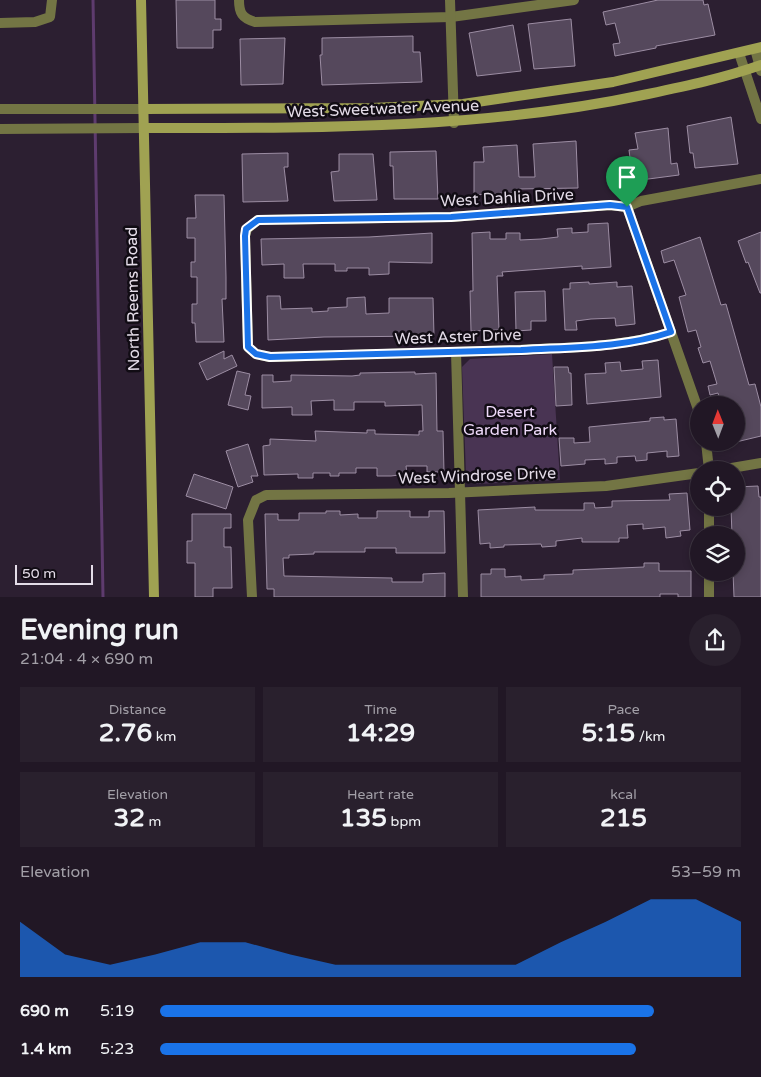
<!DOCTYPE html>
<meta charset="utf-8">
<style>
:root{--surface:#211725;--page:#29202d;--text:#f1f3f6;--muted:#a29fa7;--line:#3e3642;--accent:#1a73e8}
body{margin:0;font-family:"Varela Round",sans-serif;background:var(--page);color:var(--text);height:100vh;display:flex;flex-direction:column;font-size:19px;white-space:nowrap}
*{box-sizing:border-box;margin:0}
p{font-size:16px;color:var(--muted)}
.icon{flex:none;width:28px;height:28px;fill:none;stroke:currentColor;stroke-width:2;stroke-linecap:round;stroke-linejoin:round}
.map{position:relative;height:597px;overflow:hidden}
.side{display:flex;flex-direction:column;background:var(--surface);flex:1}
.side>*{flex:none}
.needle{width:32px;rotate:359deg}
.buttons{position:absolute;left:690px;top:396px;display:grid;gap:10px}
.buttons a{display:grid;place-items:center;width:55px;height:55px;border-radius:50%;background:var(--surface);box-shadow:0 2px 8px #0003,0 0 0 1px var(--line);font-size:25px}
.scale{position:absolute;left:15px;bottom:12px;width:78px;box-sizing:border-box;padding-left:5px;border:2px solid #e4dce8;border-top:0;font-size:14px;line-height:18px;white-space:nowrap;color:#e4dce8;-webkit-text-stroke:4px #110c14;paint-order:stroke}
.pin{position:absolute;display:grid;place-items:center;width:42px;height:42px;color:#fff;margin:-51px -21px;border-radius:50% 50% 50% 0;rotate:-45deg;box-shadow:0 0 5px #0007}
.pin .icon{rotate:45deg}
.round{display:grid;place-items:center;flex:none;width:52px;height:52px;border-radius:26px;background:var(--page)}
.head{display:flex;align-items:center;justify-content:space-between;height:85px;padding:0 20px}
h1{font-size:28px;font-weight:800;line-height:38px}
.stats{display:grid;grid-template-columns:repeat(3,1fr);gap:8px;height:85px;padding:5px 20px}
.stats div{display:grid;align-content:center;border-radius:0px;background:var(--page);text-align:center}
.stats b{font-size:25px;font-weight:800}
.stats small{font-size:14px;font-weight:400}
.stats p{font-size:14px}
.chart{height:140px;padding:10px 20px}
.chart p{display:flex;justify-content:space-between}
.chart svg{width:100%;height:90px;margin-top:5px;fill:var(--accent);opacity:.7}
ul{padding:0 20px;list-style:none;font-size:16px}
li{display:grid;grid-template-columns:80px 60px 1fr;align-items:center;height:38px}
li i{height:12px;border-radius:6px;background:var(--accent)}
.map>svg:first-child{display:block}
.park{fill:#493453}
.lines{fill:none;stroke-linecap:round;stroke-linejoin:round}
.stream{stroke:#5e3b6e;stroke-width:3}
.building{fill:#55485c;stroke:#9c8da3}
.street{stroke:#737544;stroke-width:10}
.secondary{stroke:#a0a252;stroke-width:10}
.route-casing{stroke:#fff;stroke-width:10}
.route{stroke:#1a73e8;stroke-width:6}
.labels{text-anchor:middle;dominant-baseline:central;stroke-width:5;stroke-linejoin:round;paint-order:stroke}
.street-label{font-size:16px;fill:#e4dce8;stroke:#110c14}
.park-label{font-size:16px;fill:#efdafa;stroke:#110c14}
</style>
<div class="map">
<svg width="761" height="597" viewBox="0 0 761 597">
<rect width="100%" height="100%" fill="#2c1f31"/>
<!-- park -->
<polygon class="park" points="552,354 560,480 477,484 466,475 462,367 470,359"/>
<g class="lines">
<!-- stream -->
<polyline class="stream" points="93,0 103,597"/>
</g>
<!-- building -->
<g class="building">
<polygon points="176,0 215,0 215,19 221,19 221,30 213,30 213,48 177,48"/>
<polygon points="658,0 703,0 704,5 708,4 715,35 656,46 656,48 615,56 613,44 620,43 615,23 606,25 603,12"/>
<polygon points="571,19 575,66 534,69 528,24"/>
<polygon points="513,25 521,71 477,76 469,33"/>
<polygon points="413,36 413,52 420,52 422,82 322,85 320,55 322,55 322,38"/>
<polygon points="285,38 283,84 241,85 240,39"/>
<polygon points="731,117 738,164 695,168 693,153 690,153 687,126"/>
<polygon points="668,128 671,164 677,163 679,175 633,181 629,150 638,149 635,133"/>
<polygon points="576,141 578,188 519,189 519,192 474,195 474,162 484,162 483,147 517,145 519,177 535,177 533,144"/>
<polygon points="436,151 438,199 394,199 393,166 390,166 390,152"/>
<polygon points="288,153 288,167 284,167 288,201 243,202 242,154"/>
<polygon points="339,154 373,154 377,200 334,201 331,172 339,171"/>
<polygon points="195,195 224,195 226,277 226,299 222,299 224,342 196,342 195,323 192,323 192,304 197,304 197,277 191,277 191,262 195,262 195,238 187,238 187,218 196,218"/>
<polygon points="608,223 611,267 582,269 582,266 502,272 503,276 497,276 499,330 471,331 470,291 473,291 472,233 490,232 490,239 506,239 506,233 520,233 520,240 541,239 558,237 557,229 572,228 572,233 588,232 588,224"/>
<polygon points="761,232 761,293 760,293 748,262 746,263 738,241"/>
<polygon points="432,233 432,263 389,262 389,274 369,275 369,268 347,268 347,271 335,271 335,264 303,264 304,278 284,278 284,264 262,265 261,239 369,237"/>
<polygon points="700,237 721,305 726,304 749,385 755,384 761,407 761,436 736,442 736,405 721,405 718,393 710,395 708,386 717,384 710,361 703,363 698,348 701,347 696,330 688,332 679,297 686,295 674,260 664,263 661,251"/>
<polygon points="589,282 589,284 617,282 617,287 632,286 635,324 616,326 615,318 591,319 576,321 577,330 565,330 563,289 570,289 570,283"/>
<polygon points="545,291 546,321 531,321 531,330 516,331 515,292"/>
<polygon points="267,296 280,296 281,309 312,308 312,312 328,311 328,308 347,307 347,298 365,297 366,314 389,313 389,298 433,298 434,336 324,337 268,340"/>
<polygon points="224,351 224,359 232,355 237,366 207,380 199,363"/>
<polygon points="658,360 661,397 587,404 585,374 606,373 605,363 620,362 621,371 643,369 642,361"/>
<polygon points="554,367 568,367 569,373 571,373 572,405 556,406"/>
<polygon points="237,371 250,374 245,395 251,396 248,410 228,405"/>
<polygon points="415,372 415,374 436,373 437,431 443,431 444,472 427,472 427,466 406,466 407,474 391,476 377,476 377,468 356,468 356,473 339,473 339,476 330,476 330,473 313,473 313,478 298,478 298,474 264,475 263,446 270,445 270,439 316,441 315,431 367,433 367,430 375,430 375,434 419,435 419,431 423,431 422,405 385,406 385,402 354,402 354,410 334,410 334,400 311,401 312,415 292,415 292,407 262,408 262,375 273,375 273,382 291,381 291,375 352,376 360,375 360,373"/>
<polygon points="664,417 664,420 676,419 679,456 667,457 667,451 647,453 647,460 636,461 635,456 617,457 617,463 605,464 605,459 585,460 585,464 561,466 559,438 574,438 574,443 590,442 589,427 650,421 650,418"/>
<polygon points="248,444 258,476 251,476 253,482 238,487 226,451"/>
<polygon points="194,474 233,487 226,509 186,496"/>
<polygon points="758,486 759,497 761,497 761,597 734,597 733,572 736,572 736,561 741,561 740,544 736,544 736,535 732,535 731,508 736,508 736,487"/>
<polygon points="687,493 690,530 680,531 681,536 666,538 665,527 643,529 643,524 627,525 628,538 619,538 619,542 582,542 582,538 556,541 556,546 542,547 541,544 504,545 504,547 490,548 490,543 480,544 478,510 535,507 535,510 584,510 584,503 594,503 595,508 612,507 612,501 670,500 669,494"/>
<polygon points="326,511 340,511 340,515 358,514 358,518 377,518 377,511 410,511 410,517 429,517 429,511 444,511 445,553 396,553 396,548 365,548 365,552 314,552 314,554 289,555 289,558 283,558 284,576 392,578 392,582 423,582 423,574 445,573 445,597 274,597 274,589 267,589 265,514 278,514 278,520 299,520 299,513 326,513"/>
<polygon points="192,514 231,514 231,528 224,528 224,547 231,547 232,588 213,588 213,597 195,597 195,563 187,563 187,541 192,541"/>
<polygon points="644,563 659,563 659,571 691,571 691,597 678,597 678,594 660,594 660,597 481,597 481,574 491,574 491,569 505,569 505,577 521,576 521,580 544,579 544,575 573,574 573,570 644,567"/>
</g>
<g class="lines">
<!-- street -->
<g class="street">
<path d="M239,0C239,13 242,18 255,22L451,17L574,0"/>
<polyline points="450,0 454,123"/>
<polyline points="0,23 35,22 50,17 52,0"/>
<polyline points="755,49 761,71"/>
<polyline points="739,53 761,119"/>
<polyline points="0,109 144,109"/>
<polyline points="0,129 144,128"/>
<polyline points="627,207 699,412"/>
<path d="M671,332C622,348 568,347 517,350C435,353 352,355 270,357L256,354L248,347L245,236L247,229L258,220L451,217L610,205L627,207L641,201L761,179"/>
<polyline points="456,352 463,597"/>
<polyline points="706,442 709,470"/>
<polyline points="720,470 761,463"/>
<polyline points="709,508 709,535"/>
<polyline points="709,572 709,597"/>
<polyline points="252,597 248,520 256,500 266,495 449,493 606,486 699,473"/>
</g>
<!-- secondary -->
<g class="secondary">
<polyline points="141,0 154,597"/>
<polyline points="144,109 371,108 463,104 613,82 761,47"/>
<path d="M144,128C315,128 479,130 648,94C686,86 724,78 761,65"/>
</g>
</g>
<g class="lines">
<defs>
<path id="route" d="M610,205L627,207L671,332C623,348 571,347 521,350C437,353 353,355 270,357L256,354L248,347L245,236L246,229L258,220L451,217Z"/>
</defs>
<!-- route casing -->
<use href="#route" class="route-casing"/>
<!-- route -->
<use href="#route" class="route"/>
</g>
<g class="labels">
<!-- street labels -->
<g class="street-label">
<text transform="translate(383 109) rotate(-2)">West Sweetwater Avenue</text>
<text transform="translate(507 198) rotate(-3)">West Dahlia Drive</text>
<text transform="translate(133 299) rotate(-91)">North Reems Road</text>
<text transform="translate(458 337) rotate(-2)">West Aster Drive</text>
<text transform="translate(477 476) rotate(-2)">West Windrose Drive</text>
</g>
<!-- park labels -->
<g class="park-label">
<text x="510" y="412">Desert<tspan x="510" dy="18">Garden Park</tspan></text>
</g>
</g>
</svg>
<div class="buttons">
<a><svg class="needle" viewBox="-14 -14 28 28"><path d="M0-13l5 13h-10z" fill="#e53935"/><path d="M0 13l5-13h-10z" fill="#a29fa7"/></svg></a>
<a><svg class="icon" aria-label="locate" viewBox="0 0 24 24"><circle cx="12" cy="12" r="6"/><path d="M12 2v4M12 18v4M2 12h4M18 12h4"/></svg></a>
<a><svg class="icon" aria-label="layers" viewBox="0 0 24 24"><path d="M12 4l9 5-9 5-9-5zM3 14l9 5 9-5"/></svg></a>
</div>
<div class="scale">50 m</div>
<div class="pin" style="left:627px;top:207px;background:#1e9e55"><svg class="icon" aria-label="arrive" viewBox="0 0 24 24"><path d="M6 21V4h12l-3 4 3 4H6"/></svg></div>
</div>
<section class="side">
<div class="head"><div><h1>Evening run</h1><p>21:04 · 4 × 690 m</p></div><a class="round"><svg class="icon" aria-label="share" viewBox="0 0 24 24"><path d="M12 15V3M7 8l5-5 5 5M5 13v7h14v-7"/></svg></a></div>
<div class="stats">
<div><p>Distance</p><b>2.76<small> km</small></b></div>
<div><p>Time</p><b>14:29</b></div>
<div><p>Pace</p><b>5:15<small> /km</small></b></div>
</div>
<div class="stats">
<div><p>Elevation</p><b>32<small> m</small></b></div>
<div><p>Heart rate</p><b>135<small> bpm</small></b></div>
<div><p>kcal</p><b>215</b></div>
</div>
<div class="chart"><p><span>Elevation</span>53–59 m</p>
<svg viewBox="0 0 160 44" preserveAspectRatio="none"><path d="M0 44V17L10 33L20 38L30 33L40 27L50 27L60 33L70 38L80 38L90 38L100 38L110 38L120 27L130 17L140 6L150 6L160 17V44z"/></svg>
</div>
<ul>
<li><b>690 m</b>5:19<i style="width:85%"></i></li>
<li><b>1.4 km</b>5:23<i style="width:82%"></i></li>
</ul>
</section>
